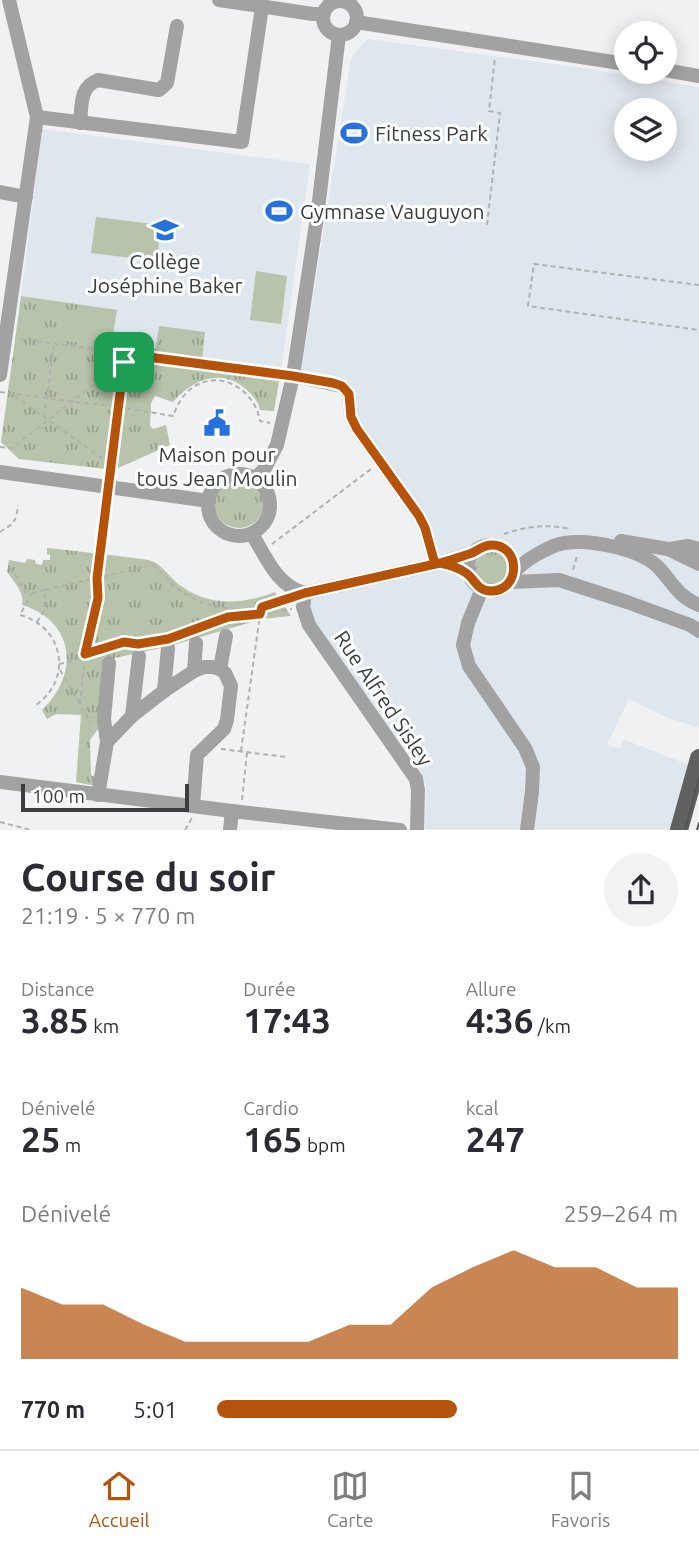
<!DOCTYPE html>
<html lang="fr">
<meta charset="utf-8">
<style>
:root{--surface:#fff;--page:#f2f2f3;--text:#2b2b33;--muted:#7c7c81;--line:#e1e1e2;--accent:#b45309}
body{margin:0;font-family:Ubuntu,sans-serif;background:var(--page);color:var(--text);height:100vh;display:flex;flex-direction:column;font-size:26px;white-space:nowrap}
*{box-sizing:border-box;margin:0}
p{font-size:23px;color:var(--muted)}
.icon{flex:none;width:38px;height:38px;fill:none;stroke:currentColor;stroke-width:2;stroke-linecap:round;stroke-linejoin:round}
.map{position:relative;height:830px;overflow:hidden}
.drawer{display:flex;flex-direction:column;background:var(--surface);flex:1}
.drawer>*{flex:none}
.controls{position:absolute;left:614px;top:21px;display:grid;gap:14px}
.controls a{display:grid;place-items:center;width:63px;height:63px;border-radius:50%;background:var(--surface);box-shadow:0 4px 18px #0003;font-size:35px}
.scale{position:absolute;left:21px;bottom:18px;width:168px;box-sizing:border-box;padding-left:7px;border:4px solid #3b3c3d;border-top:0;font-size:19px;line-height:24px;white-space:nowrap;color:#3b3c3d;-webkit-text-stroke:5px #feffff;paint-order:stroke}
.pin{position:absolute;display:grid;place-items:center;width:60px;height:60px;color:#fff;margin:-30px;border-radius:14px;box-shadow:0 4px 10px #0006}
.round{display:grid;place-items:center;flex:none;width:74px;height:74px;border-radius:37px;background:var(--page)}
.headline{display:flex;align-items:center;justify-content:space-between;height:119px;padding:0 21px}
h1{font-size:38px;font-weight:600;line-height:52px}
.stats{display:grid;grid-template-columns:repeat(3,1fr);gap:10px;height:119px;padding:7px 21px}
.stats div{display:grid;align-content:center}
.stats b{font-size:35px;font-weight:600}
.stats small{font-size:19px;font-weight:400}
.stats p{font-size:19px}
.chart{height:196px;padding:14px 21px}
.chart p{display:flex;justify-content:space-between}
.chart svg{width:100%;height:126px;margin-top:7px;fill:var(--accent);opacity:.7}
ul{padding:0 21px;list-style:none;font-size:23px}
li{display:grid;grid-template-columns:112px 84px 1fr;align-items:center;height:52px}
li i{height:18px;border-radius:9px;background:var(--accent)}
.dock{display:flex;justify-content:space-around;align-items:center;height:98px;border-top:2px solid var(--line);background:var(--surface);font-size:19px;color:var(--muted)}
.dock a{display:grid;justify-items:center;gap:4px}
.dock .current{color:var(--accent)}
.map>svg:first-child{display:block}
.built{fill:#dfe7ee;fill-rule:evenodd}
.grass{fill:url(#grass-tufts)}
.pitch{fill:#b7c3aa}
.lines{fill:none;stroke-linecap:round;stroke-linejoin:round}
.path{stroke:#b0b1b3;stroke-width:2;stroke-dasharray:5 3.5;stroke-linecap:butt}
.minor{stroke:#a1a2a1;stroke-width:14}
.major{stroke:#5f6160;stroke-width:18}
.tram{stroke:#535455;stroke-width:2}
.route-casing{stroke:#fff;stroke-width:14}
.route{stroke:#b45309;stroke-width:9}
.labels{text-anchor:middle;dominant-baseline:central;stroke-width:6;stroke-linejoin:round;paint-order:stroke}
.poi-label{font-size:21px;fill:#3b3c3d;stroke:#feffff;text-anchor:start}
.street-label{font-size:21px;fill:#3b3c3d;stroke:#feffff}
</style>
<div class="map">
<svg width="699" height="830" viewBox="0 0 699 830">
<defs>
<pattern id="grass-tufts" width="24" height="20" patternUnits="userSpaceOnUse" patternTransform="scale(1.75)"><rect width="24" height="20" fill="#b7c3aa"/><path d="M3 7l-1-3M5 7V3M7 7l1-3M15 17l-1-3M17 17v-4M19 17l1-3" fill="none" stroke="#96a08c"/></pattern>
</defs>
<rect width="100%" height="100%" fill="#eff1f3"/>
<!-- built -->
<g class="built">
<path d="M368,39L576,67L699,87V728L668,718L629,699L607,744L610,746L621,748L623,739L694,767L676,829H425L426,784L313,628L309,618V595L436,567L426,528L359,429L344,385L340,378L301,372L351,59L359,47ZM626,110H665V149H626Z"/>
<polygon points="42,129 310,164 281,370 202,360 205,332 156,347 148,355 110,348 36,298 21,296"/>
</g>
<!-- grass -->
<g class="grass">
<path d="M21,296L117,310L111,348L148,355L156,347L159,326L205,332L202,360L281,370L274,411L260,410C259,403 254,397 249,392C224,366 192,379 173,402L155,396L151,403L150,426L153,429L166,425L170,445L118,468L106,469L19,459L1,442Z"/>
<circle cx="239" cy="503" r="25"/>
<path d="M47,548C76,551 105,554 133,558C139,559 149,559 154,562C162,566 171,578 178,584C209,607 240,605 275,592L291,616L262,619L170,646L115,658L102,663L98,729L90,740L91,775L97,778L96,786L76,782L81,715L56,714L47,719L42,710C80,674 75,621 22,605C25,593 14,582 7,572L9,560L25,563L27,559L35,560L36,564L42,565L43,560H50V555L47,554Z"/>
<circle cx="491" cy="568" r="16"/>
</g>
<!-- pitch -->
<g class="pitch">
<polygon points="96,217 161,225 157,261 91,253"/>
<polygon points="256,271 287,276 281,324 250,320"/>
<polygon points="62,316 107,322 104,346 59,340"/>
</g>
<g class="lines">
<!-- path -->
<g class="path">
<polyline points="487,225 500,113 489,111 495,58"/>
<polyline points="699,285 534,264 528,306 699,330"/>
<polyline points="20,339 281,374"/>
<polyline points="228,380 231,369"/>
<path d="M0,392L118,407L173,416C177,406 182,395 192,388C220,368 255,390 260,421L270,423"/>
<polyline points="15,396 110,464"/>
<polyline points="44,417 54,346"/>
<polyline points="0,447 12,448 131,356"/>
<polyline points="109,474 125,354"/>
<path d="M0,532C14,523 16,523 18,505"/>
<path d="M504,534C525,526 549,524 571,529"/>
<polyline points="272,544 371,469"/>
<path d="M10,567L26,593L31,594L20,615C64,627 73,679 36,705"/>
<polyline points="573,570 577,556"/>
<polyline points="32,593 44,590"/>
<path d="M37,622L44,611L45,590L153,565C162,572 168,581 177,588C199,606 233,613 260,607C269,606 278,602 286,599"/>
<polyline points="175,636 228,617 264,614 292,609"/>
<polyline points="145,644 157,642"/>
<polyline points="59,664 73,661 85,655 118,643 124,642 136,644"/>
<polyline points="60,670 91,723"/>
<polyline points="80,704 86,645 98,599 97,577 106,501"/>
<polyline points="221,749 286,757"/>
<polyline points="241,751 261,608"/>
<polyline points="242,800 247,753"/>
<polyline points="0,822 31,830"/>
<polyline points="185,830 192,818"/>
</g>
<!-- minor -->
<g class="minor">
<polyline points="219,0 313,14 323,14"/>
<circle cx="340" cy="18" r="17"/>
<polyline points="356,22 626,64"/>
<polyline points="665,70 699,76"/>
<polyline points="37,117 242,142 262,7"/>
<path d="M80,123C82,106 79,87 98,80L159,90L167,83L177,26"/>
<polyline points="0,192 26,197"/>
<polyline points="0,375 37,117 9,0"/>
<polyline points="293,376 342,386 349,394 351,417 357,429 419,516 425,528 435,564"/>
<polyline points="0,472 209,501"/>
<circle cx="239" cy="505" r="31"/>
<polyline points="255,479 265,468 277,445 293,376 317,217 339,35"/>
<path d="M252,534C265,555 277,587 305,593L440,563L475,552"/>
<polyline points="621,541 668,549 699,564"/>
<polyline points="670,549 688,546 699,549"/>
<path d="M514,573C517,539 471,535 468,566C467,583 485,596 501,589C509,585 510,579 514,573C522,561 551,545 564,543C591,539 642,549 660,569C674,585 679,597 699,605"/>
<polyline points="510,582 559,580 627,602 690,625 699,631"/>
<polyline points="482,589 468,623 463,645 469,666 525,748 533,767 532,792 527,830"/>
<polyline points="305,593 303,607 309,625 416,779 418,790 417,830"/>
<polyline points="220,669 226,636"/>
<polyline points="194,671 196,643"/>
<polyline points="164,691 168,648"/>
<polyline points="132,716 139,656"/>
<polyline points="107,742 104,719 109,663"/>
<polyline points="0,782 232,811 400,830"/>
<polyline points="98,795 107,742 132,716 164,691 194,671 204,667 212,667 220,669 225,673 231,686 227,720 224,729 197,755 193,806"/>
<polyline points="230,830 232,811"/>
</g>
<!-- major -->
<polyline class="major" points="679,830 699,758"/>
<!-- tram -->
<g class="tram">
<polyline points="685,830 699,779"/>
<polyline points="697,830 699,823"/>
</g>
</g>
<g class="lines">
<defs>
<path id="route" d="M124,362L97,578L98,598L85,654L124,642L138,644L168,639L228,617L260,614L262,607L305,593L440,563C450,565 458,567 466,573C475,579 477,591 491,591C521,591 521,545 492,545C483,545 479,550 472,553C460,557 446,562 435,564L425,528L419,516L357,429L351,417L349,394L342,386L333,383L293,376L125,354L124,362"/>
</defs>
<!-- route casing -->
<use href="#route" class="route-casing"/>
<!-- route -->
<use href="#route" class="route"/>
</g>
<!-- icons -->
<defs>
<symbol id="stadium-bare" viewBox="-9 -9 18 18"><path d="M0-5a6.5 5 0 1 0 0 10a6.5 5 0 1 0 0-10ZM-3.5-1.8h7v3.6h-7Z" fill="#2771dd" stroke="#feffff" stroke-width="2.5" paint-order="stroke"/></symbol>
<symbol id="school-bare" viewBox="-9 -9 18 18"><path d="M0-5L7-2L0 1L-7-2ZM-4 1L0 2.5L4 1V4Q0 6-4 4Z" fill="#2771dd" stroke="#feffff" stroke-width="2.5" paint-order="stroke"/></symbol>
<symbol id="civic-bare" viewBox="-9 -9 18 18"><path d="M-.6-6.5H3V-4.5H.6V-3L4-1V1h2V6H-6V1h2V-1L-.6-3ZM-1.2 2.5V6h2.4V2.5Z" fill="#2771dd" stroke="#feffff" stroke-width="2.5" paint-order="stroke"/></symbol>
</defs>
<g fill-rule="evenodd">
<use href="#stadium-bare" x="335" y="114" width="38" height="38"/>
<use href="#stadium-bare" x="260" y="192" width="38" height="38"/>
<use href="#school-bare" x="146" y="211" width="38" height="38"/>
<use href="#civic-bare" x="198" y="404" width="38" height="38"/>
</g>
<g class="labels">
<!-- poi labels -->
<g class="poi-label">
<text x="375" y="133">Fitness Park</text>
<text x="300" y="211">Gymnase Vauguyon</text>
<text x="165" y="261" text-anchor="middle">Collège<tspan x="165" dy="24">Joséphine Baker</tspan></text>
<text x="217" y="454" text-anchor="middle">Maison pour<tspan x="217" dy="24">tous Jean Moulin</tspan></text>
</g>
<!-- street labels -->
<g class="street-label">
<text transform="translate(384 698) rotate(56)">Rue Alfred Sisley</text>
</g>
</g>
</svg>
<div class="controls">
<a><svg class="icon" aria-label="locate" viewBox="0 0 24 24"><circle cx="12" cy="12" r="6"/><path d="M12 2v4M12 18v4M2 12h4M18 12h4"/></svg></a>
<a><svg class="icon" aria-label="layers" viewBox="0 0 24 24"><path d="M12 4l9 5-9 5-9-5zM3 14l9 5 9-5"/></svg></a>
</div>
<div class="scale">100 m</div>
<div class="pin" style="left:124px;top:362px;background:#1e9e55"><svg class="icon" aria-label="arrive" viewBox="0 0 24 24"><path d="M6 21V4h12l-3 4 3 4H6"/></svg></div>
</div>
<section class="drawer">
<div class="headline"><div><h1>Course du soir</h1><p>21:19 · 5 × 770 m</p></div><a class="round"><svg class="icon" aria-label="share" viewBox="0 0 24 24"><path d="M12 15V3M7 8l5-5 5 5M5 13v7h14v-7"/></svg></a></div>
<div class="stats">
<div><p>Distance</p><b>3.85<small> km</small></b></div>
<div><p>Durée</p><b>17:43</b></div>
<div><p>Allure</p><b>4:36<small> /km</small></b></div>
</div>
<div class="stats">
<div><p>Dénivelé</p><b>25<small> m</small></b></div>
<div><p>Cardio</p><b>165<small> bpm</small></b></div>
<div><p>kcal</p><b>247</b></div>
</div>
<div class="chart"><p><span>Dénivelé</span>259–264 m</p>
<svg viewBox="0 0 160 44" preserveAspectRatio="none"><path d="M0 44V19L10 25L20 25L30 32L40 38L50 38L60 38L70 38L80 32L90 32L100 19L110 12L120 6L130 12L140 12L150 19L160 19V44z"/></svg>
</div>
<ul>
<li><b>770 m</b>5:01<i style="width:52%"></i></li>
</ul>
</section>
<nav class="dock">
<a class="current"><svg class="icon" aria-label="home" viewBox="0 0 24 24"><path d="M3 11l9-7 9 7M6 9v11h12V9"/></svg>Accueil</a>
<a><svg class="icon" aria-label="map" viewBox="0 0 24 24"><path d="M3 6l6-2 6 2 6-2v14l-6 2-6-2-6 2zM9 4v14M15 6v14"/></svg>Carte</a>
<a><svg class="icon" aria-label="saved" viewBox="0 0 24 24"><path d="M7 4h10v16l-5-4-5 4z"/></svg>Favoris</a>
</nav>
